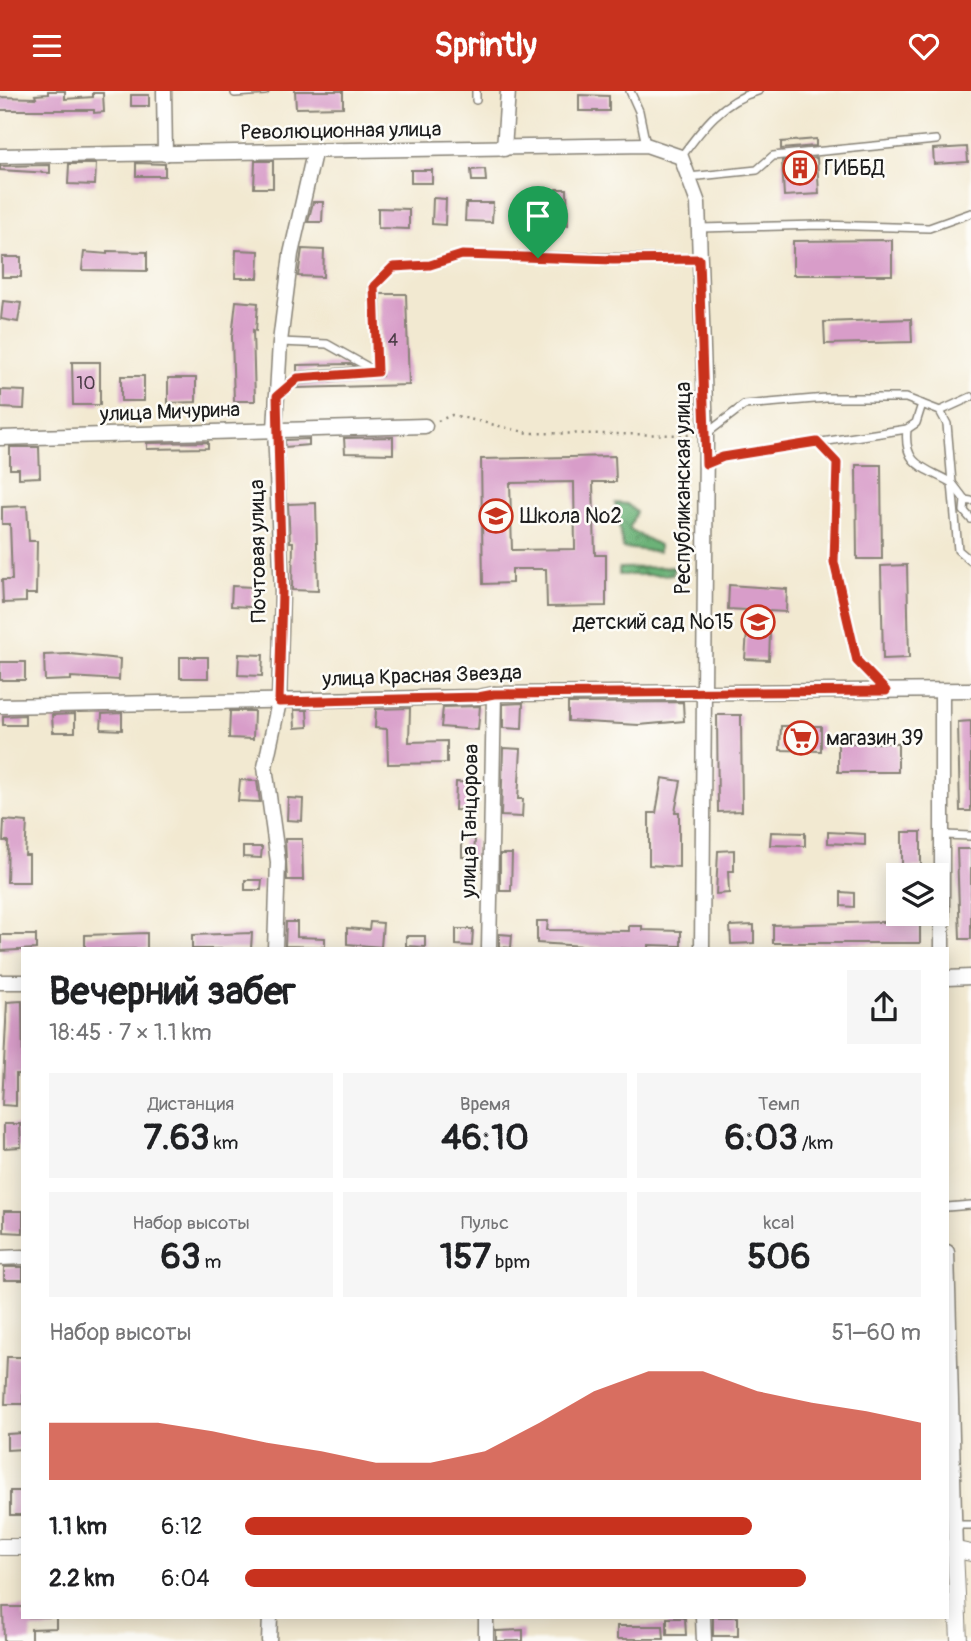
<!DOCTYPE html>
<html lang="ru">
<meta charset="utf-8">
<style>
:root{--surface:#fff;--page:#f6f6f6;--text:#202124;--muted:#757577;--accent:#c8321e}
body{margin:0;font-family:Pangolin,sans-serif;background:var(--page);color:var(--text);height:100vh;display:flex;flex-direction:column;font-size:26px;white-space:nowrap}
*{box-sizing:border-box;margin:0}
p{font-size:23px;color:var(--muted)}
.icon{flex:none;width:38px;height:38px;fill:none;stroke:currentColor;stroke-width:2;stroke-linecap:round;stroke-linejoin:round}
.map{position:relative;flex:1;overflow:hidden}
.drawer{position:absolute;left:21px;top:856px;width:928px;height:672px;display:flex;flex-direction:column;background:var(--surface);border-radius:0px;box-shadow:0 4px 18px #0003}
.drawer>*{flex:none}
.tools{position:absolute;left:886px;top:772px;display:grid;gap:14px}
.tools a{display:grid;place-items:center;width:63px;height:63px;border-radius:0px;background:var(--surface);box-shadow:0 4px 18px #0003;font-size:35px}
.pin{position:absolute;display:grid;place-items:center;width:60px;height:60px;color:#fff;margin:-72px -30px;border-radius:50% 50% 50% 0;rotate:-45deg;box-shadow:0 0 7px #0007}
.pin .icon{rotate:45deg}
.round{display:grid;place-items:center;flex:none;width:74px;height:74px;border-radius:0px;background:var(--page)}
.summary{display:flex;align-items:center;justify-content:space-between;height:119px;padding:0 28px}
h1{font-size:38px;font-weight:700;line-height:52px}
.metrics{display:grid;grid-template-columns:repeat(3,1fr);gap:10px;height:119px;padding:7px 28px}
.metrics div{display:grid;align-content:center;border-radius:0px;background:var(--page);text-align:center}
.metrics b{font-size:35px;font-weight:700}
.metrics small{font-size:19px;font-weight:400}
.metrics p{font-size:19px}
.chart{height:196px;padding:14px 28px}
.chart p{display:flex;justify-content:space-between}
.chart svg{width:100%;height:126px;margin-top:7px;fill:var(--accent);opacity:.7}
ul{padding:0 28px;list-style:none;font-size:23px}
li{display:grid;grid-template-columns:112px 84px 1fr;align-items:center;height:52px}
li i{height:18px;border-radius:9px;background:var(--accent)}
header{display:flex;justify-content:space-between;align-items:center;height:91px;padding:0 28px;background:var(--accent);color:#fff;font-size:32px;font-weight:700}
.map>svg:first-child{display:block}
.forest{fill:url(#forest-crowns);stroke:#44674a;stroke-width:2}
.building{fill:#d89dc9;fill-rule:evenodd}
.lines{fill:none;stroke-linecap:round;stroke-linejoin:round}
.service-casing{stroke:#878276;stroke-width:10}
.minor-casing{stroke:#878276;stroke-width:17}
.tertiary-casing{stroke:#878276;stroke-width:18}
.path{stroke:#878276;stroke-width:2.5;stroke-dasharray:2 5;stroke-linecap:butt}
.service{stroke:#fff;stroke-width:7}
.minor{stroke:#fff;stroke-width:14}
.tertiary{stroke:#fff;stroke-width:16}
.route-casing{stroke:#fff;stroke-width:14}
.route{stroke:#c8321e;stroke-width:9}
.labels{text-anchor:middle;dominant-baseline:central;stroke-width:5;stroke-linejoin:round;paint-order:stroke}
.number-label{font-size:18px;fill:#4b3c47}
.street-label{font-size:21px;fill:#1c1c1c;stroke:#fdfcf7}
.poi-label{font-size:21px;fill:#1c1c1c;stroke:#fdfcf7;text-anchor:start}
</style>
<header><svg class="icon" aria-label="menu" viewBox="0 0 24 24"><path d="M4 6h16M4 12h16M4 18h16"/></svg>Sprintly<svg class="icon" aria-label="heart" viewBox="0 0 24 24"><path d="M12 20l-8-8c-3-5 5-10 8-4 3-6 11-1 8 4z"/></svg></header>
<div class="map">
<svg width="971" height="1550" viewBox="0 0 971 1550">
<defs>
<pattern id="forest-crowns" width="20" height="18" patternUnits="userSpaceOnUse" patternTransform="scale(1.75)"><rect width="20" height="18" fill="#6cb278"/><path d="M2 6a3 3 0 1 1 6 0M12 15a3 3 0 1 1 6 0" fill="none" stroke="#589062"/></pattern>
</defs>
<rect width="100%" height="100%" fill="#fdfcf7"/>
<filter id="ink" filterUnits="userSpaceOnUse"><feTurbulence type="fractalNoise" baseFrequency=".0143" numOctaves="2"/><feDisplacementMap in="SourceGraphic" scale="14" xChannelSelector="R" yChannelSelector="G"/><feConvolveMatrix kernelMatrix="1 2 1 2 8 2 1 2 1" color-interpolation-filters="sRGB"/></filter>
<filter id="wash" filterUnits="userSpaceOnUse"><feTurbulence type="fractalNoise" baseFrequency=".00686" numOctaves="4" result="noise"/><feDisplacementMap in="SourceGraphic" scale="28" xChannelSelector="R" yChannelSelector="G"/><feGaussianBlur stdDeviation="1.57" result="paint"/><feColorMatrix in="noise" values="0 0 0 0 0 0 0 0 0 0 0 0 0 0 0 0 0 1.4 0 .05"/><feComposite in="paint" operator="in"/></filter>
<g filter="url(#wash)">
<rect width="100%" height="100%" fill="#f2e9d1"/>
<!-- forest -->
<g class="forest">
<polygon points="615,412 627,413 636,421 629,438 659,454 659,461 623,457"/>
<polygon points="674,476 673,484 619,484 619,477"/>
</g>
<g id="blocks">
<!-- building -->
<g class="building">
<polygon points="48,0 65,0 65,8 93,6 93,2 103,2 104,21 94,22 94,19 0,19 0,6 36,7 35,4 48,3"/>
<polygon points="295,0 343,0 343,16 296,17"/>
<rect x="131" y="4" width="18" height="11"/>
<polygon points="579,4 609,5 609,20 579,20"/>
<polygon points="816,48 816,55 781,58 781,51"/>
<polygon points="967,56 968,71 934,73 933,58"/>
<polygon points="817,67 819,103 784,105 782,70"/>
<polygon points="255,70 273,70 273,97 254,97"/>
<polygon points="136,72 165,73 165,85 136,85"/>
<polygon points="69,73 96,73 95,94 68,93"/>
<polygon points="50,74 50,82 0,79 0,75"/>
<polygon points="485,78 486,90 472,90 471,79"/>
<rect x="411" y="79" width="21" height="13"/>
<polygon points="556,98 567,98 568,134 556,134"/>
<polygon points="433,107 446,108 445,134 432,133"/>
<polygon points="313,111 323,111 322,131 308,131"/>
<polygon points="466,112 493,112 492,131 465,130"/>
<polygon points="378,117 409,118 409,138 378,137"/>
<polygon points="892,149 892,184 793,184 793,150"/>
<polygon points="302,158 324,159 323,186 298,185"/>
<polygon points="236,159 259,160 258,187 235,187"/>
<polygon points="107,160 147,161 147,180 82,179 84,161 107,163"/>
<rect x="2" y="166" width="19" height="20"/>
<polygon points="380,203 406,203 409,294 297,297 300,293 382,285"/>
<polygon points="3,210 21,212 18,231 1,228"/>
<polygon points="236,210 258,212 256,240 253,239 255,310 234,310 232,246"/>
<polygon points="911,228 912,251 825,253 824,231"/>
<polygon points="72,271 100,271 100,314 73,314"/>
<polygon points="351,273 356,276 297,281 297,274"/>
<rect x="121" y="285" width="23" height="25"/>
<polygon points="168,287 196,287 196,311 168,312"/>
<polygon points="1,299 25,300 24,318 1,317"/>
<polygon points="393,346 393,363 345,362 344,347"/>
<polygon points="309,348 309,354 285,356 285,349"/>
<polygon points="208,351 208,357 147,358 147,352"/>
<polygon points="10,356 39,356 40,386 19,387 19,378 10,378"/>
<path d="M615,365L616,391H593L595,464H606V515L547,516L546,478H512V492L483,493L481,368ZM574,391L575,458L512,459L510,392Z"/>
<polygon points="856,374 881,374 882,468 857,468"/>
<polygon points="316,412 318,500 292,499 293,451 290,451 288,413"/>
<polygon points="27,415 29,450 37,450 36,503 26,503 26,511 3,512 2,489 12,489 10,433 2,433 2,416"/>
<polygon points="907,474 909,567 883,568 881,475"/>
<polygon points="729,494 787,498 786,521 728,518"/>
<polygon points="232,495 253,496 252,516 231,515"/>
<polygon points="747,541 770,543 769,569 745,568"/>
<polygon points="70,563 120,568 119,589 71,586 71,589 45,590 44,564"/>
<polygon points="239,563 263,564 262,585 238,584"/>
<rect x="180" y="566" width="28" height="21"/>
<rect x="0" y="571" width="25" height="18"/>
<polygon points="683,611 684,630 639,634 568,630 568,612"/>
<polygon points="523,612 522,638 503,637 503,613"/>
<polygon points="480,615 478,639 441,636 443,616"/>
<polygon points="410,617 409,651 447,650 447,672 388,673 387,638 375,637 376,618"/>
<polygon points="294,619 307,619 308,636 295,637"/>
<polygon points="230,620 254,620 253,648 229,647"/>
<polygon points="122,622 122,639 101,638 102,623"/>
<polygon points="75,623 75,641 53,641 52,624"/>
<polygon points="25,624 25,634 3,634 3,625"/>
<polygon points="717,624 741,624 742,720 718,721"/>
<polygon points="971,630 971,720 960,720 958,631"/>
<polygon points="781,635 821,635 821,660 780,659"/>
<rect x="838" y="652" width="60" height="29"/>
<polygon points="503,657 521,658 518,708 523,708 522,726 501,725"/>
<polygon points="662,687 681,690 675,721 679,721 679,776 649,774 649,722 656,722"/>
<polygon points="240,689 257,690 260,711 238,710"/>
<polygon points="456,691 476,692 475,720 455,719"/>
<polygon points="288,707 303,708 302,730 287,729"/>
<polygon points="4,729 27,731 25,764 29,764 29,791 7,791 8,750 3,750"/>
<polygon points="771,741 805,742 805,755 770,754"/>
<polygon points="828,741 865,743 865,754 828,752"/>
<rect x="902" y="741" width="19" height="35"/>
<polygon points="285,748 302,748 303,789 287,789"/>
<polygon points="462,748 475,748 474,766 462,766"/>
<polygon points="243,756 262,756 261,767 243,766"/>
<polygon points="957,758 971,758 971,848 960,848"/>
<polygon points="734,759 734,780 728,780 729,802 716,803 718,760"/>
<polygon points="500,763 512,763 511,800 500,800"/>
<polygon points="245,789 262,789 261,799 245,799"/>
<polygon points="841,801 854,802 854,816 841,815"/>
<polygon points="537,830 548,830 547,839 629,840 629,835 642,835 642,839 681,840 681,855 649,854 649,858 629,858 537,852"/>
<polygon points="920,830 920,852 773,852 773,834"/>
<polygon points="286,831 297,831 297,846 325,847 325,856 285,855"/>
<polygon points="370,831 383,832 381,856 347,853 347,837 369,839"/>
<polygon points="754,834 754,852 731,853 730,835"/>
<polygon points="456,838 473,838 472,855 456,854"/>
<polygon points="147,842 147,858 85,858 85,844"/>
<polygon points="252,842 251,858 192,858 192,844"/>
<polygon points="499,843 512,844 511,857 499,856"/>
<polygon points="1,844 36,844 36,858 1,860"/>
<polygon points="406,845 425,845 425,856 406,855"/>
<polygon points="22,910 23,983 16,983 16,1015 2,1014 7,911"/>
<polygon points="4,1033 20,1033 21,1056 4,1057"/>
<polygon points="4,1120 23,1120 23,1142 4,1141"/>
<rect x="4" y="1176" width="19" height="13"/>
<polygon points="7,1266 23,1266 23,1313 5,1313"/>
<polygon points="23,1342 23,1358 7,1359 7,1343"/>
<rect x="10" y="1400" width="13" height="24"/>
<polygon points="3,1516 23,1516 23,1526 56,1526 56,1537 31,1538 31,1550 4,1550"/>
<rect x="713" y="1526" width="25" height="19"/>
<polygon points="667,1527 685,1527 686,1544 667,1544"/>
<polygon points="617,1535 663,1535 664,1548 617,1548"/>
<polygon points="523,1539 523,1550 496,1550 496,1540"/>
</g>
</g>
</g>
<g filter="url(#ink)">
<use href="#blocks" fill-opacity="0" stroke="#878276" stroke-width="2"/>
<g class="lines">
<defs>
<g id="service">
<polyline points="476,0 476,9"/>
<polyline points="630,0 639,20 646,54"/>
<polyline points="235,2 265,0"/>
<path d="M681,66C703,36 722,10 758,0"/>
<polyline points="689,86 757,79 773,65 936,49"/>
<polyline points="699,137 819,134 929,137 971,122"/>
<polyline points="280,251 327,253 377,281"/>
<polyline points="277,305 298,287 377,281 374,195 393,176 430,174 462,164 699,168"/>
<polyline points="940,320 971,306"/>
<path d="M907,338C903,375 924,376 952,392L958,459L971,470"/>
<polyline points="706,343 744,314 826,307 906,307 940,320 947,333 952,392 965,409 971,410"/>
<polyline points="818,351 837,372 834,471 857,570 884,598"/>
<polyline points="706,373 723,366 907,338 916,332 922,313"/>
<polyline points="965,409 964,420 971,428"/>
<polyline points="944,744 971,745"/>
<polyline points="947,1116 971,1114"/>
<polyline points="954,1434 971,1434"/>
</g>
<g id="minor">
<polyline points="164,0 165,63"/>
<polyline points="504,58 508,0"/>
<polyline points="0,65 646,54 681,66 698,112 706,344 702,858"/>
<polyline points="0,347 425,335"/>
<polyline points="942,600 942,858"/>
<polyline points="0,615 478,606 494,603 971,599"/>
<polyline points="275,858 278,771 265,676 279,611 282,501 275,338 280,251 291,163 314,62"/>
<polyline points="489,858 494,603"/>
<polyline points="947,887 971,886"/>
<polyline points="0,891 23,891"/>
<polyline points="947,1161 955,1459"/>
<polyline points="0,1167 23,1166"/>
<polyline points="486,1526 486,1550"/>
<polyline points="703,1526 704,1550"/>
<polyline points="269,1550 270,1526"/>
</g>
<g id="tertiary">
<polyline points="0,1456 23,1456"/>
<polyline points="947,1457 971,1462"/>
<polyline points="955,1459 959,1550"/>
</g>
</defs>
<!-- service casing -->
<use href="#service" class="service-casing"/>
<!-- minor casing -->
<use href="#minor" class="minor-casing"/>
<!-- tertiary casing -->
<use href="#tertiary" class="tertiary-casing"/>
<!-- path -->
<polyline class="path" points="438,330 452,324 529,342 694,344"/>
<!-- service -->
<use href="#service" class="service"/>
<!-- minor -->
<use href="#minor" class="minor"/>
<!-- tertiary -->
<use href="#tertiary" class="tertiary"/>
</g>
</g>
<g class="lines" filter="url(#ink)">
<defs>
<polygon id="route" points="462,164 613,169 699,168 706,373 723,366 817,351 837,372 834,471 857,570 886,600 494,603 478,606 279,611 282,501 277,305 298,287 377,281 374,195 393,176 430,174"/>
</defs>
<!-- route casing -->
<use href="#route" class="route-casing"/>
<!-- route -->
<use href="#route" class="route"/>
</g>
<!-- icons -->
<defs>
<symbol id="building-ring" viewBox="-11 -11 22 22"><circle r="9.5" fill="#fdfcf7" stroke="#c8321e" stroke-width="1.5"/><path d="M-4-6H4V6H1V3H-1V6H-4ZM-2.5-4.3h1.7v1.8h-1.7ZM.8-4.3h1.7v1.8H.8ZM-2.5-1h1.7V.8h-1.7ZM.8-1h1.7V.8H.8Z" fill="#c8321e"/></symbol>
<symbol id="school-ring" viewBox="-11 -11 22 22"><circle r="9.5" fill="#fdfcf7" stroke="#c8321e" stroke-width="1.5"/><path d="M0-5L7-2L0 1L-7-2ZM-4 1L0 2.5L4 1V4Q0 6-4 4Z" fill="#c8321e"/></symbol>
<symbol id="supermarket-ring" viewBox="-11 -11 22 22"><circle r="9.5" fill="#fdfcf7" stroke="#c8321e" stroke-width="1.5"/><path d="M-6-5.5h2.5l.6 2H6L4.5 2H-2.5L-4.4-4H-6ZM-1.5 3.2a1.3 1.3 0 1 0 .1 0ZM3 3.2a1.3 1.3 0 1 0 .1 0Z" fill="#c8321e"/></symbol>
</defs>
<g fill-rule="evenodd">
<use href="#building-ring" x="781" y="58" width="38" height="38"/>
<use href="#school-ring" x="477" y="406" width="38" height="38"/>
<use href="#school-ring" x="739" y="512" width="38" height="38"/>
<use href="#supermarket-ring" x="782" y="628" width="38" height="38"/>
</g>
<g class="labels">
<!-- number labels -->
<g class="number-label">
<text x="393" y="249">4</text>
<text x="86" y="292">10</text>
</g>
<!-- street labels -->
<g class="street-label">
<text transform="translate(341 40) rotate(-1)">Революционная улица</text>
<text transform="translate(170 321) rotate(-2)">улица Мичурина</text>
<text transform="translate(683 397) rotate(-90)">Республиканская улица</text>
<text transform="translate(258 460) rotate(-91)">Почтовая улица</text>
<text transform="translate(422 585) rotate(-2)">улица Красная Звезда</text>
<text transform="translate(470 730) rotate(-89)">улица Танцорова</text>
</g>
<!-- poi labels -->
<g class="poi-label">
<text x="824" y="77">ГИББД</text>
<text x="520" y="425">Школа №2</text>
<text x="734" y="531" text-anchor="end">детский сад №15</text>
<text x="826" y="647">магазин 39</text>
</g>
</g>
</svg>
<div class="tools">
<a><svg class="icon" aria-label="layers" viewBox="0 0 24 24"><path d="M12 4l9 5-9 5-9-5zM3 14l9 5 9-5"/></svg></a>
</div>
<div class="pin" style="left:538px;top:167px;background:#1e9e55"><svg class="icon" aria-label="arrive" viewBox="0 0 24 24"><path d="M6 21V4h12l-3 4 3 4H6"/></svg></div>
<section class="drawer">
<div class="summary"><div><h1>Вечерний забег</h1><p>18:45 · 7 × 1.1 km</p></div><a class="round"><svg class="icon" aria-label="share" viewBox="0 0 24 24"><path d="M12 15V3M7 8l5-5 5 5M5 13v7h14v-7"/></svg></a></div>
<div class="metrics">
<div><p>Дистанция</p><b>7.63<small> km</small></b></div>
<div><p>Время</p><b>46:10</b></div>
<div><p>Темп</p><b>6:03<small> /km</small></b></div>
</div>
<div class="metrics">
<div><p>Набор высоты</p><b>63<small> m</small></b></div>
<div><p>Пульс</p><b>157<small> bpm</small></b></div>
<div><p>kcal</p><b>506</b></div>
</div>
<div class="chart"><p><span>Набор высоты</span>51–60 m</p>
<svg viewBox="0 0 160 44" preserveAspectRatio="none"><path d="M0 44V24L10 24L20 24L30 27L40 31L50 34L60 38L70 38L80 34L90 24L100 13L110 6L120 6L130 13L140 17L150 20L160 24V44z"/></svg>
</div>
<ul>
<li><b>1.1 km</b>6:12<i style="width:75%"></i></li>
<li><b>2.2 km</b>6:04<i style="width:83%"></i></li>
</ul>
</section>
</div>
